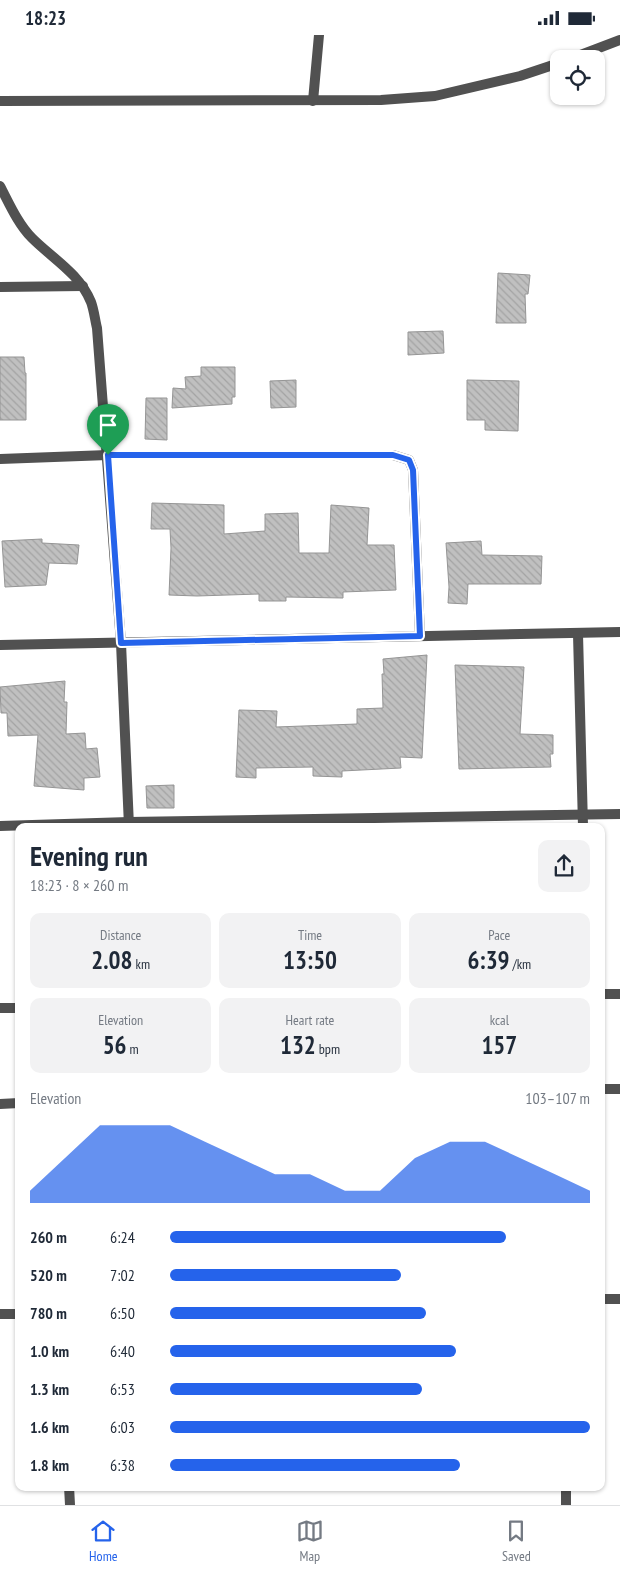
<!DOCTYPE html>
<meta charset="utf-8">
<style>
:root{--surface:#fff;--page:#f2f2f3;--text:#1f2937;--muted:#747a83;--line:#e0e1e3;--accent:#2563eb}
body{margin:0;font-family:"PT Sans Narrow",sans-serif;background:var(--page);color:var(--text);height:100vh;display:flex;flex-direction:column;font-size:19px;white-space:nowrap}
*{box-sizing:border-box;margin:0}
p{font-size:16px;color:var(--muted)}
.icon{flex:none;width:28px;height:28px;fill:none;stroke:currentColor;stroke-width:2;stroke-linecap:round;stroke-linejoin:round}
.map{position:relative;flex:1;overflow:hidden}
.details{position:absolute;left:15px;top:788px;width:590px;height:668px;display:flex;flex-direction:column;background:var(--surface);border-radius:10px;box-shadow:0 1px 4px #0004}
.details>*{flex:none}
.tools{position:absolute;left:550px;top:15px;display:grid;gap:10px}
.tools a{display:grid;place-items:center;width:55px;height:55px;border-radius:10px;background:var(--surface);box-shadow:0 1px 4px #0004;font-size:25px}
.pin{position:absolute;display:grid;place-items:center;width:42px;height:42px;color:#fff;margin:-51px -21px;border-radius:50% 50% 50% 0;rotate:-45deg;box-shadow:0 0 5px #0007}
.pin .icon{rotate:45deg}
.round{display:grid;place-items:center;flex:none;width:52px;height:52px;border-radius:10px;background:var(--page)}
.head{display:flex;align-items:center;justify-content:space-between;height:85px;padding:0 15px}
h1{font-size:28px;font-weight:800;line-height:38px}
.figures{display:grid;grid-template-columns:repeat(3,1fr);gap:8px;height:85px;padding:5px 15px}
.figures div{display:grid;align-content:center;border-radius:10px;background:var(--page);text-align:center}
.figures b{font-size:25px;font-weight:800}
.figures small{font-size:14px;font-weight:400}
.figures p{font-size:14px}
.chart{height:140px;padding:10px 15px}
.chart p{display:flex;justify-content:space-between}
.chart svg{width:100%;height:90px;margin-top:5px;fill:var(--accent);opacity:.7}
ul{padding:0 15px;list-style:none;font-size:16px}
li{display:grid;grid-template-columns:80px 60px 1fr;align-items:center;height:38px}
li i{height:12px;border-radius:6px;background:var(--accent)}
.status{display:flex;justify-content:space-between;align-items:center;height:35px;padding:0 25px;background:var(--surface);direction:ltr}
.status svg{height:14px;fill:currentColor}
.menu{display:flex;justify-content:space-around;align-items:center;height:70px;border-top:1px solid var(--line);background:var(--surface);font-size:14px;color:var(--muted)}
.menu a{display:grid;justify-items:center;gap:2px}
.menu .active{color:var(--accent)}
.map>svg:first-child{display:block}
.building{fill:url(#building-back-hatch);stroke:#959595}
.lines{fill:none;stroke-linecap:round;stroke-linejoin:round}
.street{stroke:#515151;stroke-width:10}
.route-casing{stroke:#fff;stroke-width:10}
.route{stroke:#2563eb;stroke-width:6}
</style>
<div class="status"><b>18:23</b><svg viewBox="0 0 49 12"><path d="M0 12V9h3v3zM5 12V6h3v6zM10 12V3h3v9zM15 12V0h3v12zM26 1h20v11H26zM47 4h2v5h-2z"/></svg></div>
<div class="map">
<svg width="620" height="1470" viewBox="0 0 620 1470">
<defs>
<pattern id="building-back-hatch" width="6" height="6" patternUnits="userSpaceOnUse" patternTransform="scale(1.25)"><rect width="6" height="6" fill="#c0c0c0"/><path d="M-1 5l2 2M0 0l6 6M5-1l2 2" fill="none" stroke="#a3a3a3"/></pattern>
</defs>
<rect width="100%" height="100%" fill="#fff"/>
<!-- building -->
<g class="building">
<polygon points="498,238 530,240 528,259 525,259 526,288 496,288"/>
<polygon points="443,296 444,318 408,320 408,297"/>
<polygon points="0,322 24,322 25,338 26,338 26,385 0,385"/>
<polygon points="201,332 235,332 235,362 232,362 232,369 172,373 173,353 186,354 185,342 201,341"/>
<polygon points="296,345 296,372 271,373 270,346"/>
<polygon points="467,345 519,346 518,396 485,395 485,385 467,385"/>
<polygon points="146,363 167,363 167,405 145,404"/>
<polygon points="152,468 224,470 224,499 265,496 265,479 298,478 299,518 329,518 331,470 369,473 367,510 394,510 396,555 343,557 343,563 286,562 286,566 259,566 259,559 197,561 169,560 171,513 170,494 151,494"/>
<polygon points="42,504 42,508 79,510 77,529 49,528 46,550 5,552 2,506"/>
<polygon points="481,506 482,520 542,521 541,549 468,549 467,569 448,568 449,552 446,508"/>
<polygon points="427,620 422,723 400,722 401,733 342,736 342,742 313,741 313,732 256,733 256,743 236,742 239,675 277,676 276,692 357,689 357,674 383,673 382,639 384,639 383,624"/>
<polygon points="455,630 524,632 520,699 553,700 553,719 550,719 551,732 459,734"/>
<polygon points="65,646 64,667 67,667 66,699 85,698 86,714 97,713 100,742 84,743 84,755 34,751 38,700 8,701 7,678 1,678 0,652"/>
<polygon points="174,750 174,773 147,773 146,751"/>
</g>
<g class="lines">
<!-- street -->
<g class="street">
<polyline points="570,24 620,5"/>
<polyline points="0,66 381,65 435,61 520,41 559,28"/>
<polyline points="313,66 319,0"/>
<path d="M0,151C9,168 18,189 32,203C53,224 79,238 91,267C94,275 95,285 97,293L121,608L129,791"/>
<polyline points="0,252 83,251"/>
<polyline points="0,424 108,420 393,420 409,425 413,435 420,601"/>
<polyline points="578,599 583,791"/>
<polyline points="0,610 620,597"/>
<polyline points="0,791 129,787 620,779"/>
<polyline points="601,959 620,959"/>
<polyline points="0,973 19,973"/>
<polyline points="601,1054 620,1054"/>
<polyline points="0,1069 19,1068"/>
<polyline points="601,1264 620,1264"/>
<polyline points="0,1279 19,1279"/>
<polyline points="69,1451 70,1470"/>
<polyline points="566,1451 566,1470"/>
</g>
</g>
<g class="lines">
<defs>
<polygon id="route" points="108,420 393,420 409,425 413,435 420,601 121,608"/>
</defs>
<!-- route casing -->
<use href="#route" class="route-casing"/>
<!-- route -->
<use href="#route" class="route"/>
</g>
</svg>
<div class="tools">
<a><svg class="icon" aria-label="locate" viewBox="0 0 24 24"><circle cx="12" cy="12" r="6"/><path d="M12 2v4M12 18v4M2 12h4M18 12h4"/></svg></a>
</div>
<div class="pin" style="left:108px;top:420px;background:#1e9e55"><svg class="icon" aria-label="arrive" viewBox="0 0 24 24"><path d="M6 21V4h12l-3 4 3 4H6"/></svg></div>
<section class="details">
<div class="head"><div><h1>Evening run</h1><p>18:23 · 8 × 260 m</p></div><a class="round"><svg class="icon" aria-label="share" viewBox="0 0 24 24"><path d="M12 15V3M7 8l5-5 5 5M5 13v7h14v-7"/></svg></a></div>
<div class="figures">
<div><p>Distance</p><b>2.08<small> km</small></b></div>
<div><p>Time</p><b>13:50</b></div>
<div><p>Pace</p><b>6:39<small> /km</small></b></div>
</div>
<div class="figures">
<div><p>Elevation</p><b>56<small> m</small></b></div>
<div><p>Heart rate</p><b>132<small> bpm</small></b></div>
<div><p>kcal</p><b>157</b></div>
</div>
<div class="chart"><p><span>Elevation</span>103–107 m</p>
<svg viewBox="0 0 160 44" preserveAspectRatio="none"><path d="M0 44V38L10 22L20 6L30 6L40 6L50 14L60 22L70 30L80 30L90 38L100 38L110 22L120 14L130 14L140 22L150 30L160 38V44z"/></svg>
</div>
<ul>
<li><b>260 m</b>6:24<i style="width:80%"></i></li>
<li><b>520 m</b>7:02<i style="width:55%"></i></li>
<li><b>780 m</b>6:50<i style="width:61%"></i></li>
<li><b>1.0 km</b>6:40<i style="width:68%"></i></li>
<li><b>1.3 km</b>6:53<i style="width:60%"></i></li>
<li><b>1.6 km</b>6:03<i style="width:100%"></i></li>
<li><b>1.8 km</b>6:38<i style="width:69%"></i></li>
</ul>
</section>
</div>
<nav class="menu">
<a class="active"><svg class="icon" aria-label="home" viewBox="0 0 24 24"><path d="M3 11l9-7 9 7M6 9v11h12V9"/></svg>Home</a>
<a><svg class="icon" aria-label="map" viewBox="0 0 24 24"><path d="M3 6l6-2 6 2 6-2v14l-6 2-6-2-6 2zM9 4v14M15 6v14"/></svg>Map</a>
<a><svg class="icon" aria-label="saved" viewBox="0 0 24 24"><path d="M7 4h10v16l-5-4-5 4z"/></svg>Saved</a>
</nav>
